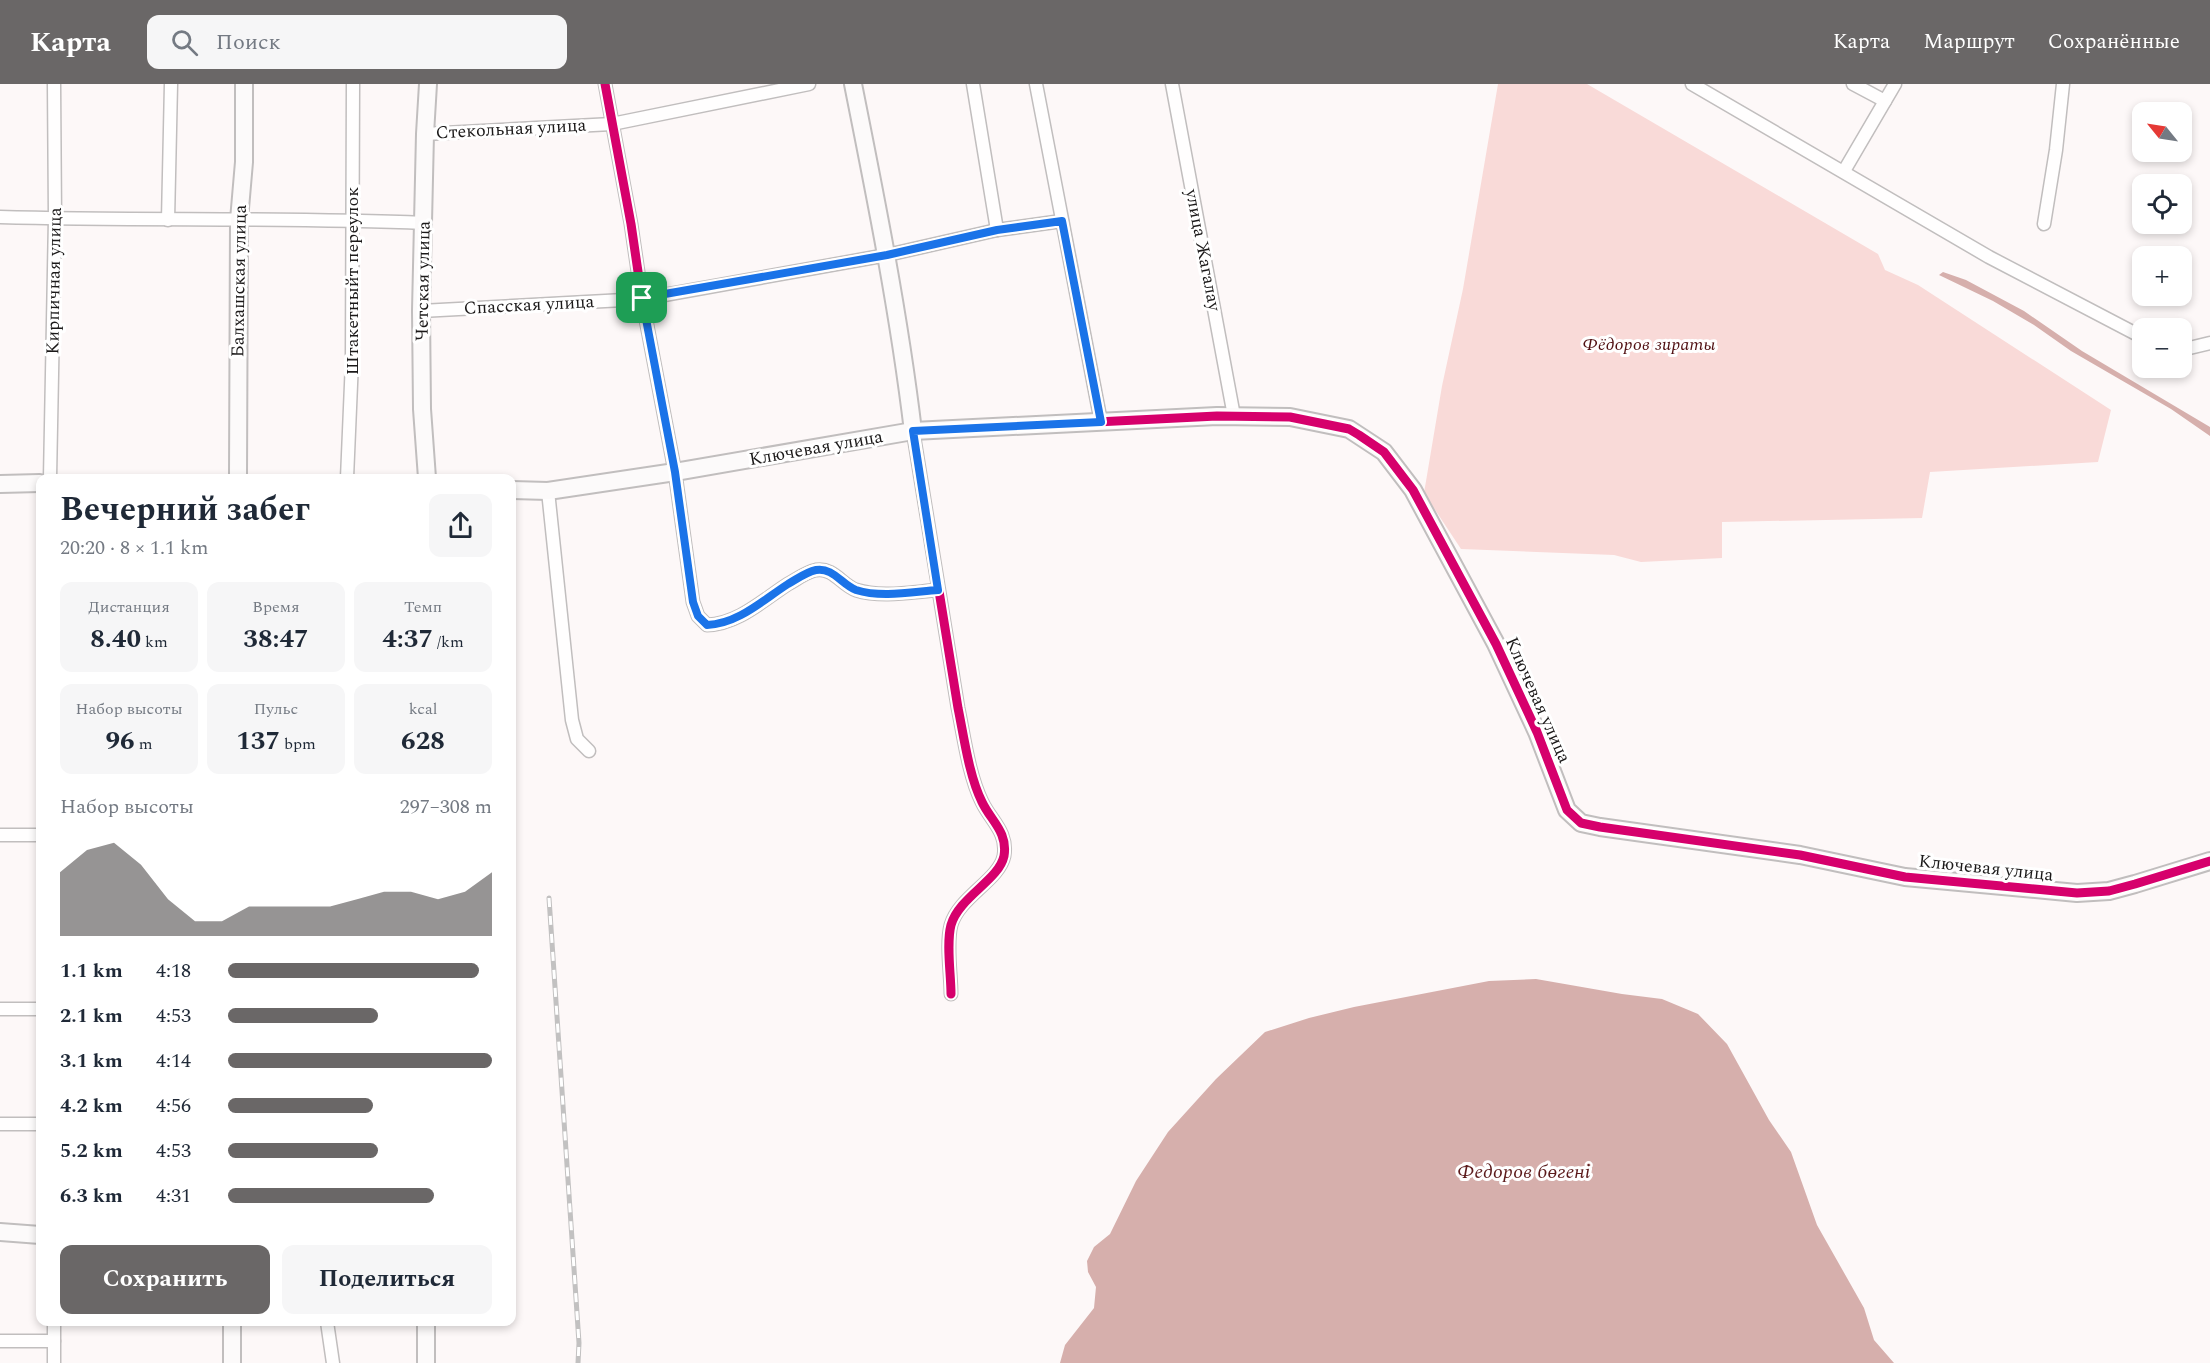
<!DOCTYPE html>
<html lang="ru">
<meta charset="utf-8">
<style>
:root{--surface:#fff;--page:#f6f6f7;--text:#1f2937;--muted:#747a83;--accent:#6a6767}
body{margin:0;font-family:Spectral,serif;background:var(--page);color:var(--text);height:100vh;display:flex;flex-direction:column;font-size:22px;white-space:nowrap}
*{box-sizing:border-box;margin:0}
p{font-size:20px;color:var(--muted)}
.icon{flex:none;width:33px;height:33px;fill:none;stroke:currentColor;stroke-width:2;stroke-linecap:round;stroke-linejoin:round}
.map{position:relative;flex:1;overflow:hidden}
.sheet{position:absolute;left:36px;top:390px;width:480px;height:852px;display:flex;flex-direction:column;background:var(--surface);border-radius:12px;box-shadow:0 3px 9px #0003}
.sheet>*{flex:none}
.needle{width:39px;rotate:300deg}
.fabs{position:absolute;left:2132px;top:18px;display:grid;gap:12px}
.fabs a{display:grid;place-items:center;width:60px;height:60px;border-radius:12px;background:var(--surface);box-shadow:0 3px 9px #0003;font-size:30px}
.pin{position:absolute;display:grid;place-items:center;width:51px;height:51px;color:#fff;margin:-26px;border-radius:12px;box-shadow:0 3px 9px #0006}
.round{display:grid;place-items:center;flex:none;width:63px;height:63px;border-radius:12px;background:var(--page)}
.head{display:flex;align-items:center;justify-content:space-between;height:102px;padding:0 24px}
h1{font-size:33px;font-weight:700;line-height:45px}
.stats{display:grid;grid-template-columns:repeat(3,1fr);gap:9px;height:102px;padding:6px 24px}
.stats div{display:grid;align-content:center;border-radius:12px;background:var(--page);text-align:center}
.stats b{font-size:26px;font-weight:700}
.stats small{font-size:16px;font-weight:400}
.stats p{font-size:16px}
.chart{height:168px;padding:12px 24px}
.chart p{display:flex;justify-content:space-between}
.chart svg{width:100%;height:108px;margin-top:6px;fill:var(--accent);opacity:.7}
.action{display:flex;gap:12px;margin-top:auto;padding:12px 24px}
.action a{flex:1;height:69px;border-radius:12px;background:var(--accent);color:#fff;font-size:24px;font-weight:700;line-height:69px;text-align:center}
.action a+a{background:var(--page);color:var(--text)}
ul{padding:0 24px;list-style:none;font-size:20px}
li{display:grid;grid-template-columns:96px 72px 1fr;align-items:center;height:45px}
li i{height:15px;border-radius:8px;background:var(--accent)}
header{display:flex;align-items:center;gap:36px;box-sizing:border-box;height:84px;padding:0 30px;background:var(--accent);color:#fff}
header strong{font-size:28px}
nav{display:flex;gap:33px;margin-inline-start:auto;font-size:21px}
.search{width:420px;height:54px;background:var(--page);display:flex;align-items:center;gap:15px;box-sizing:border-box;padding:0 21px;border-radius:12px;color:var(--muted);font-size:22px}
.map>svg:first-child{display:block}
.green{fill:#f9dad8}
.water{fill:#d6afac}
.lines{fill:none;stroke-linecap:round;stroke-linejoin:round}
.street-casing{stroke:#c1bebe;stroke-width:15}
.secondary-casing{stroke:#c1bebe;stroke-width:20}
.street{stroke:#fffefe;stroke-width:12}
.secondary{stroke:#fcfafa;stroke-width:16}
.rail-casing{stroke:#c2c1c1;stroke-width:5}
.rail{stroke:#fff;stroke-width:3;stroke-dasharray:9;stroke-linecap:butt}
.cycleway-casing{stroke:#fff;stroke-width:13}
.cycleway{stroke:#d6006c;stroke-width:9}
.route-casing{stroke:#fff;stroke-width:12}
.route{stroke:#1a73e8;stroke-width:8}
.labels{text-anchor:middle;dominant-baseline:central;stroke-width:6;stroke-linejoin:round;paint-order:stroke}
.street-label{font-size:18px;fill:#1b1919;stroke:#fff}
.park-label{font-size:18px;font-style:italic;fill:#501012;stroke:#fff}
.water-label{font-size:20px;font-style:italic;fill:#5c1b1c;stroke:#fff}
</style>
<header>
<strong>Карта</strong>
<div class="search"><svg class="icon" aria-label="search" viewBox="0 0 24 24"><circle cx="10" cy="10" r="6"/><path d="M15 15l6 6"/></svg>Поиск</div>
<nav><a>Карта</a><a>Маршрут</a><a>Сохранённые</a></nav>
</header>
<div class="map">
<svg width="2210" height="1279" viewBox="0 0 2210 1279">
<rect width="100%" height="100%" fill="#fdf8f8"/>
<!-- green -->
<polygon class="green" points="1498,0 1587,0 1878,170 1885,186 1918,201 2111,326 2098,378 1930,388 1922,434 1722,438 1722,474 1641,478 1614,471 1461,465 1424,409 1442,302 1463,205"/>
<!-- water -->
<g class="water">
<polygon points="1943,188 1966,196 2024,227 2082,267 2210,343 2210,352 2171,325 2071,267 2034,241 1993,217 1939,191"/>
<polygon points="1536,895 1622,910 1662,915 1698,930 1727,960 1769,1036 1791,1068 1817,1141 1864,1224 1874,1256 1894,1279 1060,1279 1065,1261 1094,1224 1096,1203 1088,1188 1087,1177 1094,1163 1110,1150 1136,1097 1168,1048 1216,995 1265,948 1309,934 1354,923 1489,897"/>
</g>
<g class="lines">
<defs>
<g id="street">
<path d="M605,0L631,140L642,215L675,388L693,518L698,532L707,541C738,540 763,516 788,500C797,495 806,488 816,486C833,483 842,501 856,506C881,514 912,508 938,506"/>
<polyline points="973,0 997,146"/>
<polyline points="1036,0 1101,338"/>
<polyline points="1172,0 1234,332"/>
<polyline points="1692,0 1989,173 2142,253"/>
<polyline points="1853,0 1885,17 1895,0"/>
<polyline points="425,50 612,40 809,0"/>
<polyline points="1844,87 1885,17"/>
<path d="M0,133C141,137 283,133 424,139"/>
<polyline points="168,136 171,0"/>
<polyline points="2044,140 2056,66 2063,0"/>
<polyline points="421,227 642,215 887,171 997,146 1062,137"/>
<polyline points="2181,266 2210,259"/>
<path d="M913,347L958,624C964,653 969,692 982,718C991,737 1008,748 1004,772C999,796 959,813 951,841C946,860 951,890 951,910"/>
<polyline points="50,394 55,134 54,0"/>
<polyline points="347,394 352,277 353,0"/>
<polyline points="548,407 572,636 577,655 589,667"/>
<polyline points="0,751 40,751"/>
<polyline points="0,925 40,925"/>
<polyline points="0,1040 40,1040"/>
<polyline points="54,1238 54,1279"/>
<polyline points="327,1238 333,1279"/>
<polyline points="0,1257 54,1257"/>
</g>
<g id="secondary">
<path d="M853,0C876,115 899,230 913,347"/>
<polyline points="238,394 239,136 244,78 244,0"/>
<polyline points="427,394 422,325 421,227 425,50 428,0"/>
<polyline points="0,400 40,399"/>
<polyline points="512,406 548,407 675,388 913,347 1217,332 1290,333 1349,345 1384,368 1413,406 1496,560 1537,648 1567,726 1581,739 1600,743 1800,771 1905,793 2077,809 2109,807 2135,800 2210,777"/>
<polyline points="0,1148 40,1151"/>
<polyline points="426,1238 426,1279"/>
<polyline points="232,1279 232,1238"/>
</g>
</defs>
<!-- street casing -->
<use href="#street" class="street-casing"/>
<!-- secondary casing -->
<use href="#secondary" class="secondary-casing"/>
<!-- street -->
<use href="#street" class="street"/>
<!-- secondary -->
<use href="#secondary" class="secondary"/>
<defs>
<polyline id="rail" points="549,814 579,1259 578,1279"/>
</defs>
<!-- rail casing -->
<use href="#rail" class="rail-casing"/>
<!-- rail -->
<use href="#rail" class="rail"/>
<defs>
<g id="cycleway">
<path d="M605,0L631,140L642,215L675,388L693,518L698,532L707,541C738,540 763,516 788,500C797,495 806,488 816,486C833,483 842,501 856,506C881,514 912,508 938,506"/>
<path d="M951,910C951,890 946,860 951,841C959,813 999,796 1004,772C1008,748 991,737 982,718C969,692 964,653 958,624L913,347L1217,332L1290,333L1349,345L1359,351L1384,368L1413,406L1496,560L1537,648L1567,726L1581,739L1600,743L1800,771L1905,793L2077,809L2109,807L2135,800L2210,777"/>
</g>
</defs>
<!-- cycleway casing -->
<use href="#cycleway" class="cycleway-casing"/>
<!-- cycleway -->
<use href="#cycleway" class="cycleway"/>
</g>
<g class="lines">
<defs>
<path id="route" d="M1062,137L1101,338L913,347L938,506C912,508 881,514 856,506C842,501 833,483 816,486C806,488 797,495 788,500C763,516 738,540 707,541L698,532L693,518L675,388L642,214L887,171L997,146Z"/>
</defs>
<!-- route casing -->
<use href="#route" class="route-casing"/>
<!-- route -->
<use href="#route" class="route"/>
</g>
<g class="labels">
<!-- street labels -->
<g class="street-label">
<text transform="translate(511 45) rotate(-3)">Стекольная улица</text>
<text transform="translate(1203 166) rotate(79)">улица Жагалау</text>
<text transform="translate(54 197) rotate(-89)">Кирпичная улица</text>
<text transform="translate(239 197) rotate(-89)">Балхашская улица</text>
<text transform="translate(352 197) rotate(-90)">Штакетныйт переулок</text>
<text transform="translate(423 197) rotate(-89)">Четская улица</text>
<text transform="translate(529 221) rotate(-3)">Спасская улица</text>
<text transform="translate(816 364) rotate(-10)">Ключевая улица</text>
<text transform="translate(1538 616) rotate(66)">Ключевая улица</text>
<text transform="translate(1986 784) rotate(6)">Ключевая улица</text>
</g>
<!-- park labels -->
<g class="park-label">
<text x="1649" y="260">Фёдоров зираты</text>
</g>
<!-- water labels -->
<g class="water-label">
<text x="1524" y="1088">Федоров бөгені</text>
</g>
</g>
</svg>
<div class="fabs">
<a><svg class="needle" viewBox="-14 -14 28 28"><path d="M0-13l5 13h-10z" fill="#e53935"/><path d="M0 13l5-13h-10z" fill="#747a83"/></svg></a>
<a><svg class="icon" aria-label="locate" viewBox="0 0 24 24"><circle cx="12" cy="12" r="6"/><path d="M12 2v4M12 18v4M2 12h4M18 12h4"/></svg></a>
<a>+</a>
<a>−</a>
</div>
<div class="pin" style="left:642px;top:214px;background:#1e9e55"><svg class="icon" aria-label="arrive" viewBox="0 0 24 24"><path d="M6 21V4h12l-3 4 3 4H6"/></svg></div>
<section class="sheet">
<div class="head"><div><h1>Вечерний забег</h1><p>20:20 · 8 × 1.1 km</p></div><a class="round"><svg class="icon" aria-label="share" viewBox="0 0 24 24"><path d="M12 15V3M7 8l5-5 5 5M5 13v7h14v-7"/></svg></a></div>
<div class="stats">
<div><p>Дистанция</p><b>8.40<small> km</small></b></div>
<div><p>Время</p><b>38:47</b></div>
<div><p>Темп</p><b>4:37<small> /km</small></b></div>
</div>
<div class="stats">
<div><p>Набор высоты</p><b>96<small> m</small></b></div>
<div><p>Пульс</p><b>137<small> bpm</small></b></div>
<div><p>kcal</p><b>628</b></div>
</div>
<div class="chart"><p><span>Набор высоты</span>297–308 m</p>
<svg viewBox="0 0 160 44" preserveAspectRatio="none"><path d="M0 44V18L10 9L20 6L30 15L40 29L50 38L60 38L70 32L80 32L90 32L100 32L110 29L120 26L130 26L140 29L150 26L160 18V44z"/></svg>
</div>
<ul>
<li><b>1.1 km</b>4:18<i style="width:95%"></i></li>
<li><b>2.1 km</b>4:53<i style="width:57%"></i></li>
<li><b>3.1 km</b>4:14<i style="width:100%"></i></li>
<li><b>4.2 km</b>4:56<i style="width:55%"></i></li>
<li><b>5.2 km</b>4:53<i style="width:57%"></i></li>
<li><b>6.3 km</b>4:31<i style="width:78%"></i></li>
</ul>
<div class="action"><a>Сохранить</a><a>Поделиться</a></div>
</section>
</div>
